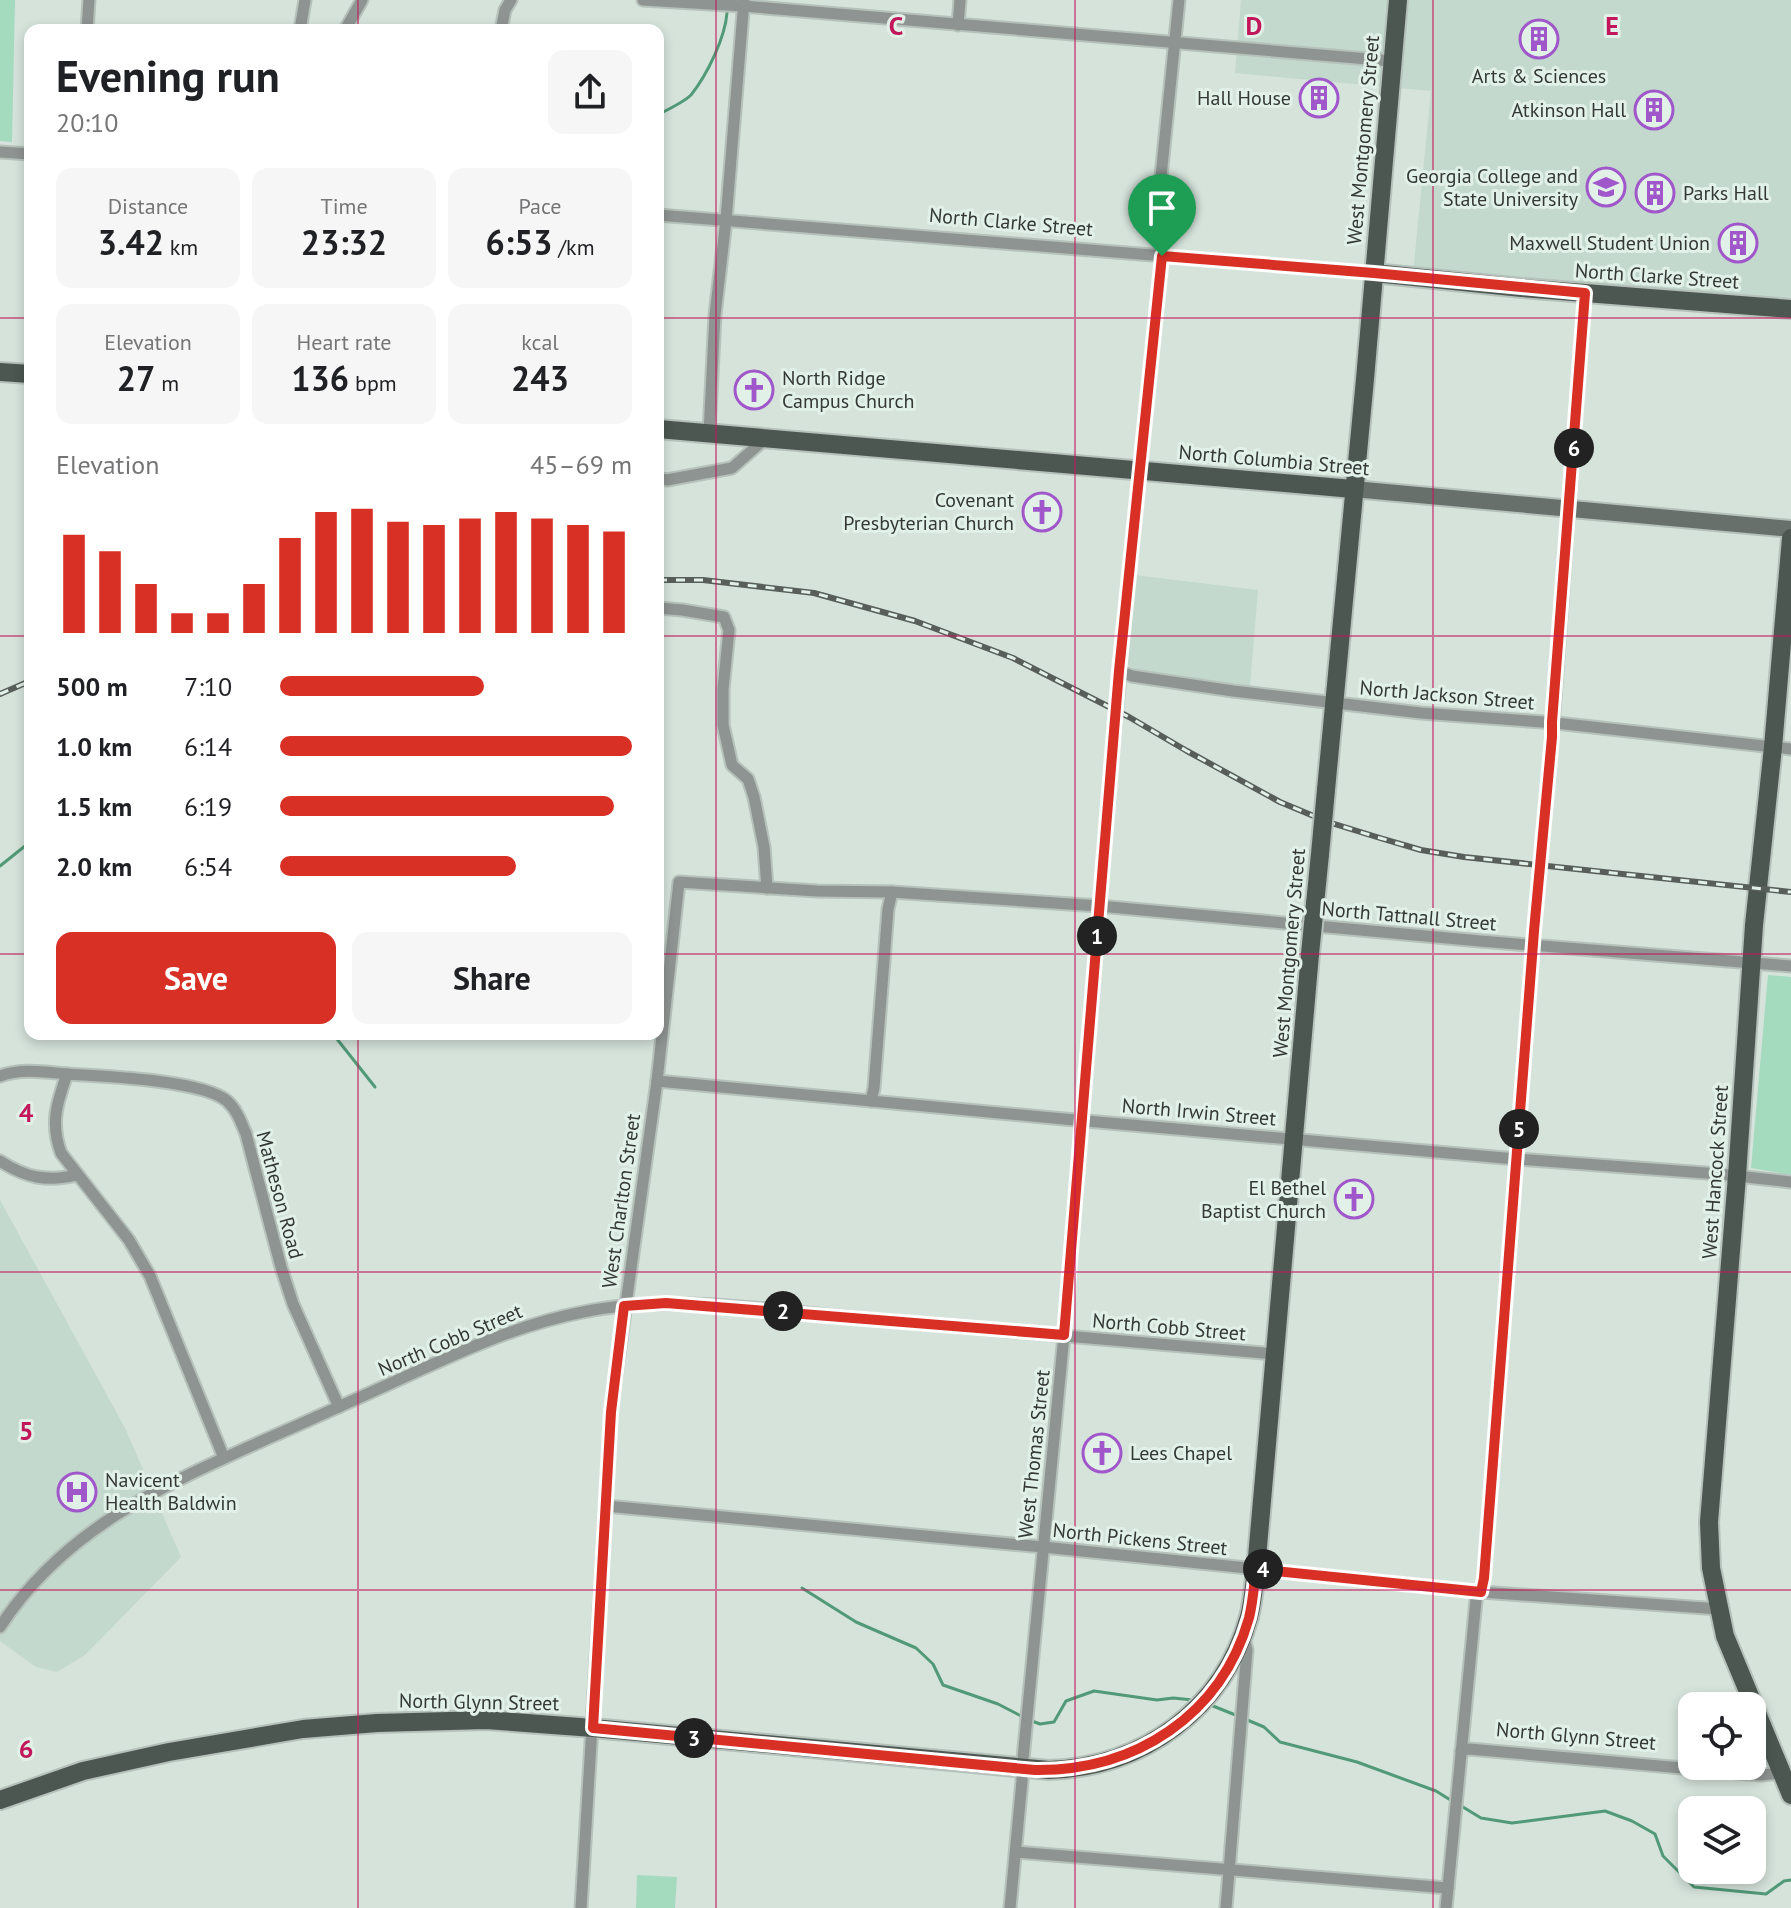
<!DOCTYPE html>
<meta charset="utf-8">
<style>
:root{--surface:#fff;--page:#f6f6f6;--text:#202124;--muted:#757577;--accent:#d93025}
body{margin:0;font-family:"PT Sans",sans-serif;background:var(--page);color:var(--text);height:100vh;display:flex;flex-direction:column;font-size:30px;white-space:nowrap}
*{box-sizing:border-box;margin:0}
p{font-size:26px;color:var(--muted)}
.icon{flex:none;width:44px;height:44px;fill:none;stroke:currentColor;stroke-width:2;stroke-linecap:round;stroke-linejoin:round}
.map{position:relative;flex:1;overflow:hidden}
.drawer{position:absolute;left:24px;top:24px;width:640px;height:1016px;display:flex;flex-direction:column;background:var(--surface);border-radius:16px;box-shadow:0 4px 12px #0003}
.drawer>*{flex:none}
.fabs{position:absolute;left:1678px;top:1692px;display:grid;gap:16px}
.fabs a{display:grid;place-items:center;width:88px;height:88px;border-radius:16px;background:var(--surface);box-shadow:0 4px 12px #0003;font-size:40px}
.pin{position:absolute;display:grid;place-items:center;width:68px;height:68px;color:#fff;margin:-82px -34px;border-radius:50% 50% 50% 0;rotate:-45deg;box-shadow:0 0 8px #0007}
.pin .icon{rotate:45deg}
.km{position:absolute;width:40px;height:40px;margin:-20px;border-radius:50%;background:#222;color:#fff;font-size:22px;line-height:40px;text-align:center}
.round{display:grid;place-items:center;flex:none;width:84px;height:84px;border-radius:16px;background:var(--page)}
.overview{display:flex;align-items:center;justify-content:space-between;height:136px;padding:0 32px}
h1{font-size:44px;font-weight:700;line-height:60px}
.figures{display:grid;grid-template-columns:repeat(3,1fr);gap:12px;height:136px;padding:8px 32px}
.figures div{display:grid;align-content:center;border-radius:16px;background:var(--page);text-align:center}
.figures b{font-size:34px;font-weight:700}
.figures small{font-size:22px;font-weight:400}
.figures p{font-size:22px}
.chart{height:224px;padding:16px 32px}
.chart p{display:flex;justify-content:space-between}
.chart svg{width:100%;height:144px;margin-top:8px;stroke:var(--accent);stroke-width:6}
.primary-button{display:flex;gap:16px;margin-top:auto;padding:16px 32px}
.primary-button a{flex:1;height:92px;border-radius:16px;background:var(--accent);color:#fff;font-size:32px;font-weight:700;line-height:92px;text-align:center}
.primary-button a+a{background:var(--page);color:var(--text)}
ul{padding:0 32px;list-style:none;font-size:26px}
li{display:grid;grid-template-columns:128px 96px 1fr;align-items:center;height:60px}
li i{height:20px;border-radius:10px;background:var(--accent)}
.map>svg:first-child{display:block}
.built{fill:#c3d9cd}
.green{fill:#a4dabd}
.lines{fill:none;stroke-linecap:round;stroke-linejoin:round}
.stream{stroke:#519977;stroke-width:3}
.street-casing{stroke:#b5c1ba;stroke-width:15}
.secondary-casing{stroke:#b5c1ba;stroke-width:20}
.primary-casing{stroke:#b5c1ba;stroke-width:22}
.street{stroke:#8e9491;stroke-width:11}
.secondary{stroke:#67706b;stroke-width:16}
.primary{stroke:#4c5751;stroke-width:18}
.rail-casing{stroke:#585f5a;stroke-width:6}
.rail{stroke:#e2f1e8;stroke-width:3;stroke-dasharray:9;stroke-linecap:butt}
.street-bridge-casing{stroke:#b5c1ba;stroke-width:15;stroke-linecap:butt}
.primary-bridge-casing{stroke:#b5c1ba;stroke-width:22;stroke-linecap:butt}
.street-bridge{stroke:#8e9491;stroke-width:11}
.primary-bridge{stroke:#4c5751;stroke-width:18}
.route-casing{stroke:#fff;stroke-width:16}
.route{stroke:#d93025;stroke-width:10}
.grid{fill:none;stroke:#c2185b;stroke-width:2;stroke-opacity:0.55}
.labels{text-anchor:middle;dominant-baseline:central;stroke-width:6;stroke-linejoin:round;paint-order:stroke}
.poi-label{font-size:20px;fill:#343936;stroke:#e2f1e8;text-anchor:end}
.street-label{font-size:20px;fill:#343936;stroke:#e2f1e8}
.grid-label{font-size:26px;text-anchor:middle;font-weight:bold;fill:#c2185b;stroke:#e2f1e8;stroke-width:6;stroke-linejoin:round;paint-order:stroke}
</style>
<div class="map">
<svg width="1791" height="1908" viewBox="0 0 1791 1908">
<rect width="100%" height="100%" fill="#d5e3db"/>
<!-- built -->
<g class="built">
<polygon points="1241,0 1791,0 1791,313 1412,284 1431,91 1235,73"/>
<polygon points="1134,575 1258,590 1250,686 1140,672 1125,663"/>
<polygon points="0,1200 125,1428 181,1557 85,1655 57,1672 36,1667 0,1641"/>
</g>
<!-- green -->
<g class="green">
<polygon points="0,0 15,0 12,142 0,141"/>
<polygon points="1768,975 1791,977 1791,1175 1751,1168"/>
<polygon points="637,1875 677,1877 675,1908 636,1908"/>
</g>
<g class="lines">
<!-- stream -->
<g class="stream">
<path d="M658,115C668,109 683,103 691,95C707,75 725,38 727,13"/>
<polyline points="0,866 30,842"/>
<polyline points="333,1034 375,1087"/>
<polyline points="802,1588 856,1622 916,1648 933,1664 943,1685 998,1704 1025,1718"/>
<polyline points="1208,1704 1238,1716"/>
<polyline points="1245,1719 1264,1727 1280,1742 1357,1762 1436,1791 1452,1801"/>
<polyline points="1032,1721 1040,1724 1054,1722 1066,1701 1094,1691 1157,1700 1173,1698 1193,1700"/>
<polyline points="1458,1804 1481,1818 1512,1823 1605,1811 1632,1821 1655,1834 1663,1856 1694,1887 1766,1894 1784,1881 1791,1880"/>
</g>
<defs>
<g id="street">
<polyline points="643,0 743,6 1392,61"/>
<polyline points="958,25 960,0"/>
<polyline points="87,30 89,0"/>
<polyline points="300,30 305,0"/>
<polyline points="345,30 362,0"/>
<polyline points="501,30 505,10 511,0"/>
<polyline points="0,152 30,154"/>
<polyline points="658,215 1374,273"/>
<polyline points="709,433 715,315 726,220 744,0"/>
<polyline points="658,478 667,480 732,468 766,438"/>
<polyline points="658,608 682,610 724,617 729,630 723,689 723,725 732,765 748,779 754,797 764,847 767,888"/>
<polyline points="1119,671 1132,676 1233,691 1421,713 1556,723 1791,749"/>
<polyline points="1119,685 1119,671 1162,256 1160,186 1179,0"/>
<path d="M0,1076C21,1068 45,1072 67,1074"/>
<polyline points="657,1081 1064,1119 1516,1159 1719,1174 1791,1182"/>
<polyline points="871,1101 874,1088 888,909 892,892"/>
<path d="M0,1161C26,1178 47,1182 77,1175"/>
<path d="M224,1458L150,1276L129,1240L61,1153C50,1123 57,1103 67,1074C102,1076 203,1080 227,1101C237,1110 241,1122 246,1134L281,1267L293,1304L339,1407"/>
<polyline points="606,1506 1043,1547 1481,1592 1719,1609"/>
<polyline points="1481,1592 1484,1578 1534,931 1552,737 1585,293"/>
<path d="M0,1627C65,1527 166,1484 271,1437C317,1417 363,1396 409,1375C466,1349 521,1324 583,1312C669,1294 769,1310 857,1318C996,1330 1135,1342 1275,1354"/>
<polyline points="1461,1751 1469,1749 1761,1775 1783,1773"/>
<polyline points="1016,1852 1448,1888"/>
<polyline points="581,1908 611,1412 657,1081 679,882 817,891 892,892 1099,906 1480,941 1791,966"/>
<polyline points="1010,1908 1022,1781 1022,1769 1064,1335 1113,745"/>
<polyline points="1226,1908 1247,1650 1243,1634"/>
<polyline points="1446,1908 1477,1590"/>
</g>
<polyline id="secondary" points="1353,489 1791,529"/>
<g id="primary">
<polyline points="1374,273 1522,288 1791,309"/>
<polyline points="0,372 30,374"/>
<polyline points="658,429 1353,489"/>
<polyline points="1791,538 1773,747 1754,925 1737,1176 1709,1522 1711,1568 1725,1636 1791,1795"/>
<polyline points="1326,790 1365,379 1398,0"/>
<polyline points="1315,904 1320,854"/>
<path d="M0,1800L83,1771L169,1752L303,1729L377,1723L486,1720L593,1728L1049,1770C1143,1767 1223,1710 1249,1617C1253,1602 1254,1585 1256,1569L1310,954"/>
</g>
</defs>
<!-- street casing -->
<use href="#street" class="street-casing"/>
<!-- secondary casing -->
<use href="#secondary" class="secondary-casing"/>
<!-- primary casing -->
<use href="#primary" class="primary-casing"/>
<!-- street -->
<use href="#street" class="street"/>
<!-- secondary -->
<use href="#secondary" class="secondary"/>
<!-- primary -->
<use href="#primary" class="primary"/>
<defs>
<g id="rail">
<polyline points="658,580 703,580 814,593 915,621 1013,658 1129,717 1187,751 1280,802 1328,822 1380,838 1421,850 1464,857 1791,892"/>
<polyline points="0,694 30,681"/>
</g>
</defs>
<!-- rail casing -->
<use href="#rail" class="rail-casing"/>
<!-- rail -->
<use href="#rail" class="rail"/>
<defs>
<polyline id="street-bridge" points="1113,745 1119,685"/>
<g id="primary-bridge">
<polyline points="1320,854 1326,790"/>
<polyline points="1310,954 1315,904"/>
</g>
</defs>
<!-- street-bridge casing -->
<use href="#street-bridge" class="street-bridge-casing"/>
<!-- primary-bridge casing -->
<use href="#primary-bridge" class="primary-bridge-casing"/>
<!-- street-bridge -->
<use href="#street-bridge" class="street-bridge"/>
<!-- primary-bridge -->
<use href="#primary-bridge" class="primary-bridge"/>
</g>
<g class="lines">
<defs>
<path id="route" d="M1162,256L1374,273L1585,293L1552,722V737L1534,931L1484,1578L1481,1592L1256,1569C1254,1585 1253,1602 1249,1618C1221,1716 1135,1771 1035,1770L593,1728L611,1412L624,1306L666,1303L1064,1335L1119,671Z"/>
</defs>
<!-- route casing -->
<use href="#route" class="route-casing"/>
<!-- route -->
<use href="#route" class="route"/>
</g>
<!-- grid -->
<path class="grid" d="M358,0V30M716,0V1908M1075,0V1908M1433,0V1908M0,318H30M658,318H1791M0,636H30M658,636H1791M0,954H30M658,954H1791M358,1034V1908M0,1272H1791M0,1590H1791"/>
<!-- icons -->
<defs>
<symbol id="building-ring" viewBox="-11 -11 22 22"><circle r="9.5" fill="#e2f1e8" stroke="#a057ca" stroke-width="1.5"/><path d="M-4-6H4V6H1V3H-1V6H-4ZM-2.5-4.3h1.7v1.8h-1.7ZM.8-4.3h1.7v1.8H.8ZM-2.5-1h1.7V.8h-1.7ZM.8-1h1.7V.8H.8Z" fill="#a057ca"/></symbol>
<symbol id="university-ring" viewBox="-11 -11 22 22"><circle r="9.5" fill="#e2f1e8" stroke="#a057ca" stroke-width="1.5"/><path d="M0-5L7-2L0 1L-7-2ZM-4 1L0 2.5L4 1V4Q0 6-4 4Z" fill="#a057ca"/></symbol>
<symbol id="church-ring" viewBox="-11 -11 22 22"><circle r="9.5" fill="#e2f1e8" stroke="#a057ca" stroke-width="1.5"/><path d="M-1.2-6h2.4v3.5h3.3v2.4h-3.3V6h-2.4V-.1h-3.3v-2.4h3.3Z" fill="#a057ca"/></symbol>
<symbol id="hospital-ring" viewBox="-11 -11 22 22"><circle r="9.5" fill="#e2f1e8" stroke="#a057ca" stroke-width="1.5"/><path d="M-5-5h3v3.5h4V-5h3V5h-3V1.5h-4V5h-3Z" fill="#a057ca"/></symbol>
</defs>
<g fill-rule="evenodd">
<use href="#building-ring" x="1517" y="17" width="44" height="44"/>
<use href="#building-ring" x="1297" y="76" width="44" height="44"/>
<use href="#building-ring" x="1632" y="88" width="44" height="44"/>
<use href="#university-ring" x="1584" y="165" width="44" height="44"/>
<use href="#building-ring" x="1633" y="171" width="44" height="44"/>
<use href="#building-ring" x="1716" y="221" width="44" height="44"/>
<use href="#church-ring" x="732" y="368" width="44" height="44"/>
<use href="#church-ring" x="1020" y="490" width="44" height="44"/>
<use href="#church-ring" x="1332" y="1177" width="44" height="44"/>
<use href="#church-ring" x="1080" y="1431" width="44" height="44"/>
<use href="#hospital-ring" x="55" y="1470" width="44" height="44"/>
</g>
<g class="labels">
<!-- poi labels -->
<g class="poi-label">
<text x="1539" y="76" text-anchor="middle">Arts &amp; Sciences</text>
<text x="1291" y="98">Hall House</text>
<text x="1626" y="110">Atkinson Hall</text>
<text x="1578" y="176">Georgia College and<tspan x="1578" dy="23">State University</tspan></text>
<text x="1683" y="193" text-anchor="start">Parks Hall</text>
<text x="1710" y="243">Maxwell Student Union</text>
<text x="782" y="378" text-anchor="start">North Ridge<tspan x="782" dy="23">Campus Church</tspan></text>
<text x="1014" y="500">Covenant<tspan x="1014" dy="23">Presbyterian Church</tspan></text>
<text x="1326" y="1188">El Bethel<tspan x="1326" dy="23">Baptist Church</tspan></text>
<text x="1130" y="1453" text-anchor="start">Lees Chapel</text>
<text x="105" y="1480" text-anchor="start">Navicent<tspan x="105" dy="23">Health Baldwin</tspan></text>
</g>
<!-- street labels -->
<g class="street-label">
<text transform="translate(1363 140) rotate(-85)">West Montgomery Street</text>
<text transform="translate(1011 222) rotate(5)">North Clarke Street</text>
<text transform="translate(1657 276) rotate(4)">North Clarke Street</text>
<text transform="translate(1274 460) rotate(5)">North Columbia Street</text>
<text transform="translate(1447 695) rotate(5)">North Jackson Street</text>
<text transform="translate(1409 916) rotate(5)">North Tattnall Street</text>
<text transform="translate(1289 953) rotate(-85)">West Montgomery Street</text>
<text transform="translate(1199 1112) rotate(5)">North Irwin Street</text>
<text transform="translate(1715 1172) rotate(-86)">West Hancock Street</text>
<text transform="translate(280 1195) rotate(75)">Matheson Road</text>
<text transform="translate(621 1201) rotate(-82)">West Charlton Street</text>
<text transform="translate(1169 1327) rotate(5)">North Cobb Street</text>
<text transform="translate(450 1340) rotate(-23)">North Cobb Street</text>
<text transform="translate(1034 1454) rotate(-84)">West Thomas Street</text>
<text transform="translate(1140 1539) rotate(6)">North Pickens Street</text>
<text transform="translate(479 1702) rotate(1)">North Glynn Street</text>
<text transform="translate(1576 1736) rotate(5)">North Glynn Street</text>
</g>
</g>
<g class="grid-label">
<text x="896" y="35">C</text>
<text x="1254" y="35">D</text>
<text x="1612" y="35">E</text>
<text x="26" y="1122">4</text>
<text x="26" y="1440">5</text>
<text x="26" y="1758">6</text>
</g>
</svg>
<div class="fabs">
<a><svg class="icon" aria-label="locate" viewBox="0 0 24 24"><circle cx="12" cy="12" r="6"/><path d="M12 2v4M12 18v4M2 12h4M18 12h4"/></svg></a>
<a><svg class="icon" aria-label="layers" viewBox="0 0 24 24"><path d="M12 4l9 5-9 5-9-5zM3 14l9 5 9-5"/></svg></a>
</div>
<div class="pin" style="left:1162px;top:256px;background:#1e9e55"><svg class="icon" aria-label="arrive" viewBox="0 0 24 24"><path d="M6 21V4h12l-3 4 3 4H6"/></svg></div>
<b class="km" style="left:1097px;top:936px">1</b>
<b class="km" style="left:783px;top:1311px">2</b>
<b class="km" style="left:694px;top:1738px">3</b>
<b class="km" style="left:1263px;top:1569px">4</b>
<b class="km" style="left:1519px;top:1129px">5</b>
<b class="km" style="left:1574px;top:448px">6</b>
<section class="drawer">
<div class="overview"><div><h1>Evening run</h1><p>20:10</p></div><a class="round"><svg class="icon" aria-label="share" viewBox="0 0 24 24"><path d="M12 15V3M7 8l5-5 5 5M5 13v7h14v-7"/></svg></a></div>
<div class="figures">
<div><p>Distance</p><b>3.42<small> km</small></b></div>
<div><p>Time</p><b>23:32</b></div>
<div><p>Pace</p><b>6:53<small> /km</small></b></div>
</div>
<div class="figures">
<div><p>Elevation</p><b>27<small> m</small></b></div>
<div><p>Heart rate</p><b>136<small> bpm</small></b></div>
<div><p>kcal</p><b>243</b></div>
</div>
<div class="chart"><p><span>Elevation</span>45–69 m</p>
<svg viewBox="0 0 160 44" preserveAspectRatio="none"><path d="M5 44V14M15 44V19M25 44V29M35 44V38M45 44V38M55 44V29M65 44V15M75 44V7M85 44V6M95 44V10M105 44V11M115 44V9M125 44V7M135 44V9M145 44V11M155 44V13"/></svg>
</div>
<ul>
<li><b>500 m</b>7:10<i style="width:58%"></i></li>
<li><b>1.0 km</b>6:14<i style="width:100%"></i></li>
<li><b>1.5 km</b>6:19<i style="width:95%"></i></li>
<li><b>2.0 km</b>6:54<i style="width:67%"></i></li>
</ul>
<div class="primary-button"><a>Save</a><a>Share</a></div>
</section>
</div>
